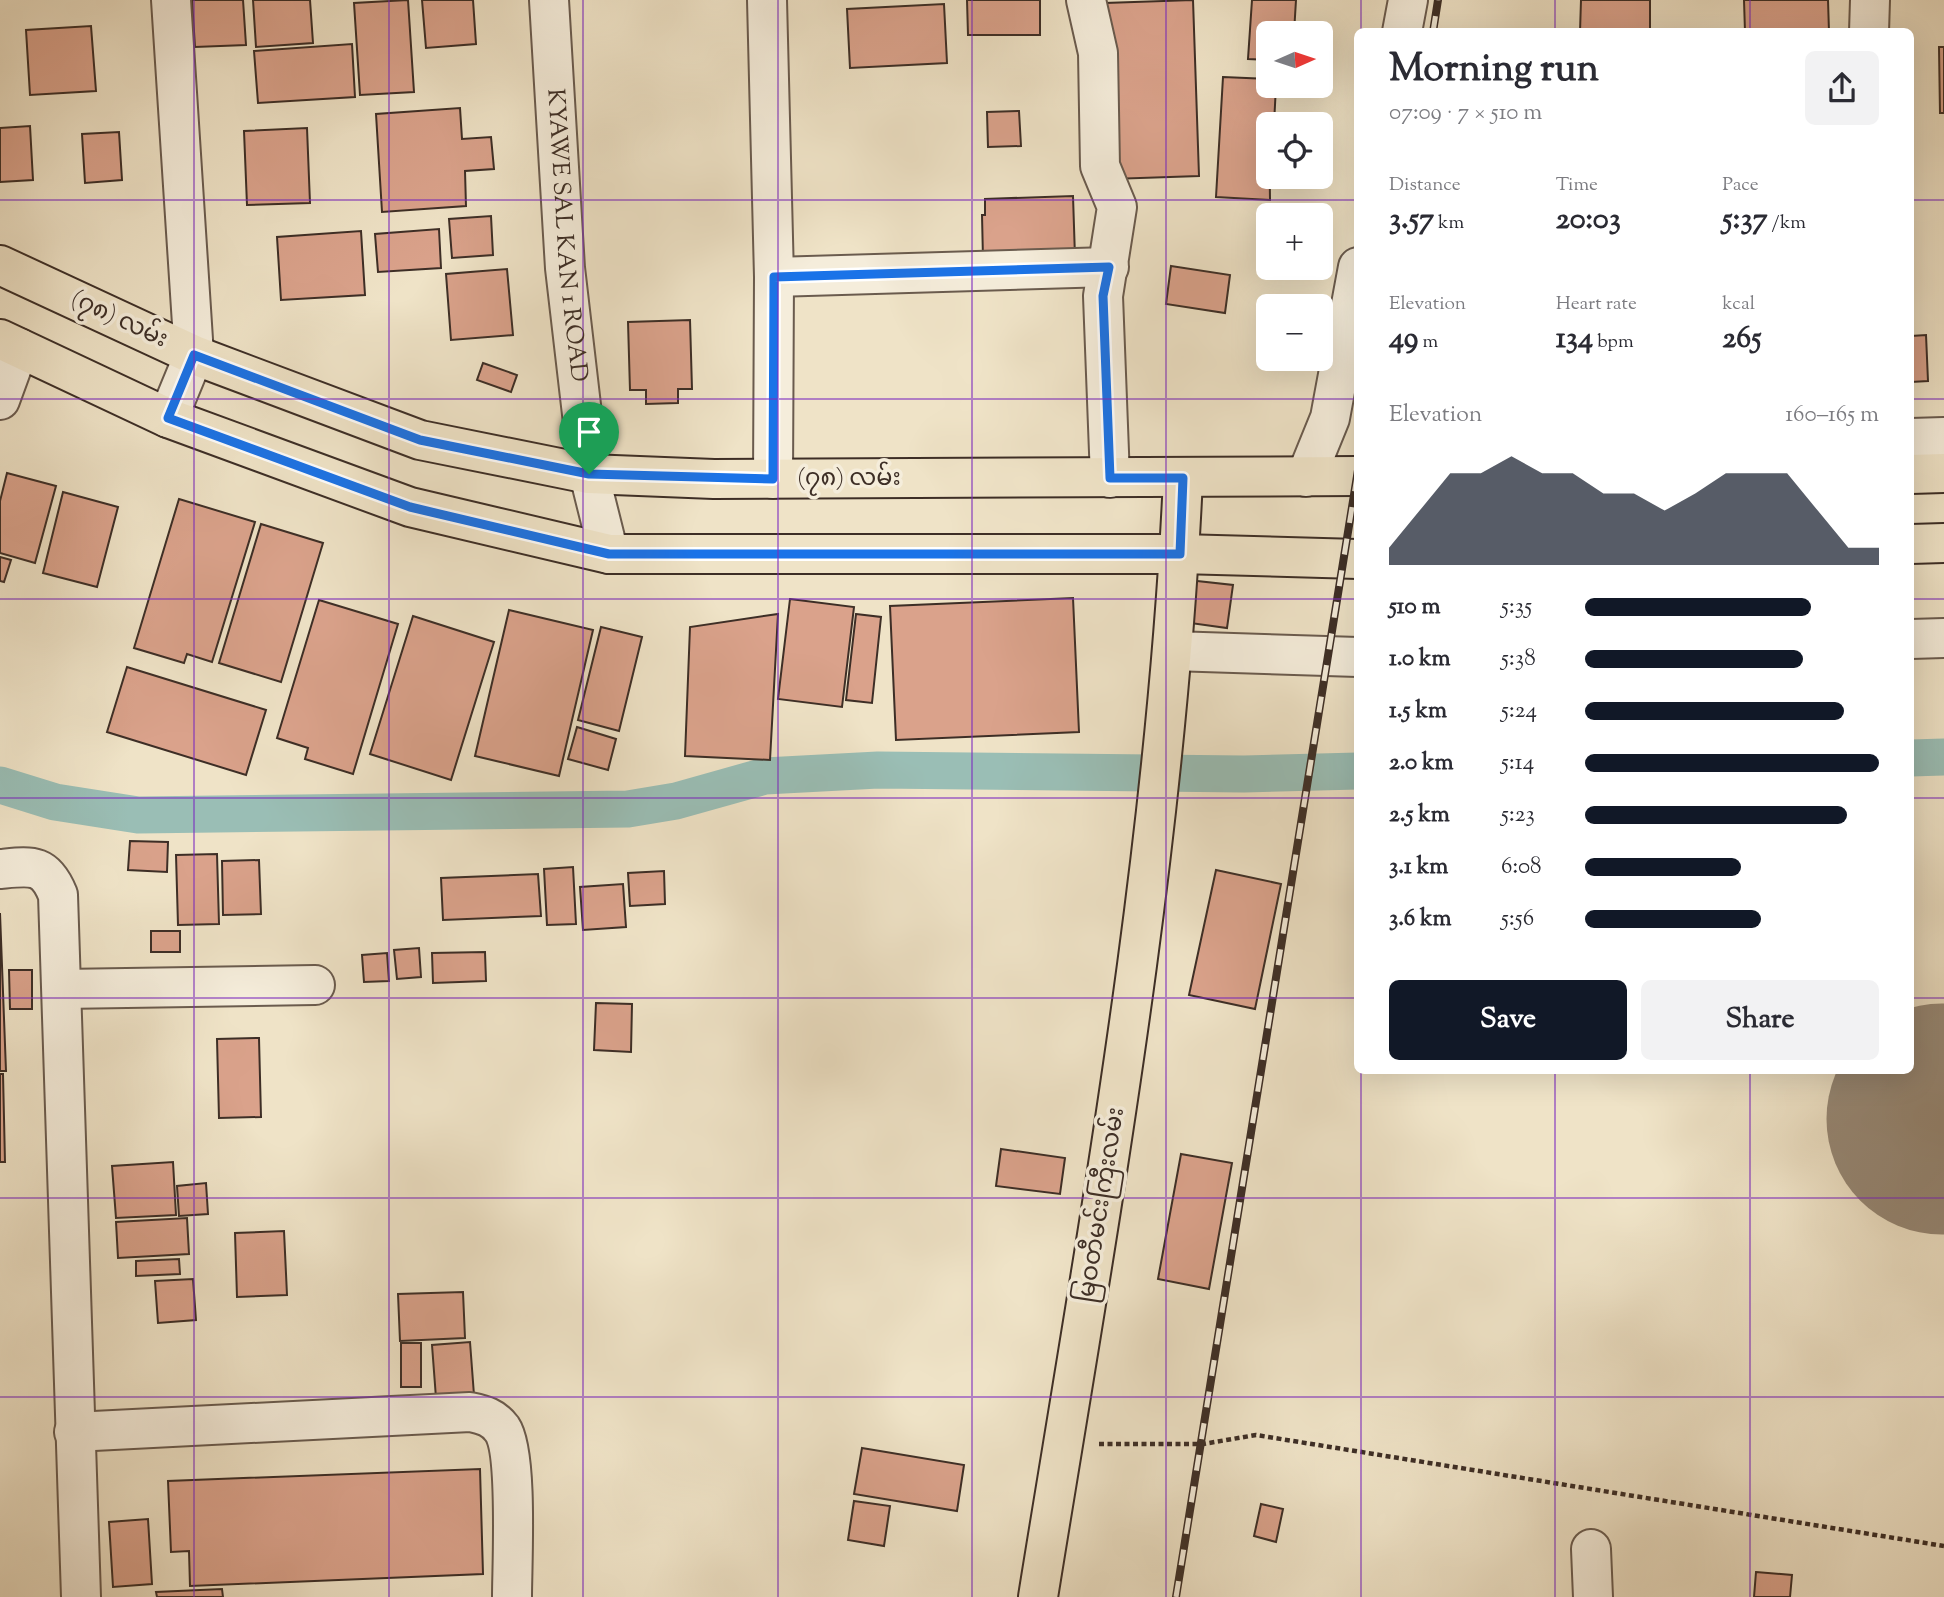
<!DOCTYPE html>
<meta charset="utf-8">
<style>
:root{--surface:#fff;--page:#f2f2f3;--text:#2b2b33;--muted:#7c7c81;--accent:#111827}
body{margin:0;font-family:"Sorts Mill Goudy","Noto Sans Myanmar",serif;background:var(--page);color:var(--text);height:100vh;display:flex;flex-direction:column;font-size:26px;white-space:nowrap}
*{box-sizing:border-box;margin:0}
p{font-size:23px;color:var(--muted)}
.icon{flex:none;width:38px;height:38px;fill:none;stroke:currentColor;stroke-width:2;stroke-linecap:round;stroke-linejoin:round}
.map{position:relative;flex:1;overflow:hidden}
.sheet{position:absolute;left:1354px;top:28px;width:560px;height:1046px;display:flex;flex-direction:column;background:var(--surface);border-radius:10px;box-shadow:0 7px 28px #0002}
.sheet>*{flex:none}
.needle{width:46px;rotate:87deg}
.fabs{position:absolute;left:1256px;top:21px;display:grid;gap:14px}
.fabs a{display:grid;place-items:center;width:77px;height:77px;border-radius:10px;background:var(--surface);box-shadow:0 7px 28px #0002;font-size:35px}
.pin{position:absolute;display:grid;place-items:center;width:60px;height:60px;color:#fff;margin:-72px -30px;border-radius:50% 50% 50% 0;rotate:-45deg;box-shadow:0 0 7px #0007}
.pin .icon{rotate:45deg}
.round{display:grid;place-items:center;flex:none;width:74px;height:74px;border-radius:10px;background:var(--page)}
.headline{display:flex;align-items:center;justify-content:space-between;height:119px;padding:0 35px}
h1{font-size:38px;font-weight:700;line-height:52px}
.stats{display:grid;grid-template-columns:repeat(3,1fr);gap:10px;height:119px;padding:7px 35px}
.stats div{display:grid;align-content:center}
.stats b{font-size:30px;font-weight:700}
.stats small{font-size:19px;font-weight:400}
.stats p{font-size:19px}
.chart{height:196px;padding:14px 35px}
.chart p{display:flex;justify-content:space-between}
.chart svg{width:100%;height:126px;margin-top:7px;fill:var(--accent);opacity:.7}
.action{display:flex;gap:14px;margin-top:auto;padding:14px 35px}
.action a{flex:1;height:80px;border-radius:10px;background:var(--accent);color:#fff;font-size:28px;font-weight:700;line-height:80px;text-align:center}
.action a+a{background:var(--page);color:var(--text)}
ul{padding:0 35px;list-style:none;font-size:23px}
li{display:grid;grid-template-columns:112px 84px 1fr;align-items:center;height:52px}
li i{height:18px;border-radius:9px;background:var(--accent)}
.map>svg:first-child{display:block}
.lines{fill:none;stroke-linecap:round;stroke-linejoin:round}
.canal{stroke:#9abeb5;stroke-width:37}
.runway{stroke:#968876;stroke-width:231}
.building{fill:#daa28b;stroke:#3d2e26;stroke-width:2}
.minor-casing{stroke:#6a5b4e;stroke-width:42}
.major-casing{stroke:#3d2e26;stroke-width:42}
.path{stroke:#3d2e26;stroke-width:4.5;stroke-dasharray:5 3.5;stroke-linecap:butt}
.minor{stroke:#f5eddb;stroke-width:38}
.major{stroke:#efe3c7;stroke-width:38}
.rail-casing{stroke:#3d2e26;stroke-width:8}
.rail{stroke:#f5eddb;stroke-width:5;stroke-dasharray:16;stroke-linecap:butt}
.route-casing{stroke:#fff;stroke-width:14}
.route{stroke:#1a73e8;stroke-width:9}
.grid{fill:none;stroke:#7b2cbf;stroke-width:2;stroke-opacity:0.55}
.labels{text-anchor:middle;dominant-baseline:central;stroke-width:7;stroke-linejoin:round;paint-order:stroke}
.street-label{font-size:24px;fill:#3d2e26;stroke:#f5eddb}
</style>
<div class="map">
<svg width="1944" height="1597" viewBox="0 0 1944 1597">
<rect width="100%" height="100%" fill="#efe3c7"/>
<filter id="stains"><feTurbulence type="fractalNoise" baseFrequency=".00286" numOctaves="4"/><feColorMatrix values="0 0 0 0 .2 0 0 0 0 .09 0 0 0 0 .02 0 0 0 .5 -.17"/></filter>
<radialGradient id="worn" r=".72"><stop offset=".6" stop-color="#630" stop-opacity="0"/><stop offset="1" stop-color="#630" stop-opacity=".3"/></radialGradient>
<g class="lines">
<!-- canal -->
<g class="canal">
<polyline points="1911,758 1944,757"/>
<polyline points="0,785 55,802 138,815 628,809 676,801 765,776 878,770 1244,774 1358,771"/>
</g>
<!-- runway -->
<polyline class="runway" points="1942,1119 1944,1119"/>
</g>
<!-- building -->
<g class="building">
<polygon points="192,0 243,0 246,45 195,47"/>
<polygon points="253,0 310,0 313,43 256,47"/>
<polygon points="408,0 414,92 360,95 354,3"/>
<polygon points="422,0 473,0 476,44 426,48"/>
<polygon points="967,0 1040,0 1040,35 968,35"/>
<polygon points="1193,0 1199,176 1111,179 1105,3"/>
<polygon points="1252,0 1296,0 1294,33 1269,33 1269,60 1248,59"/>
<polygon points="1581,0 1650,0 1650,32 1580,32"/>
<polygon points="1744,0 1828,0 1829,32 1745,32"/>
<polygon points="944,4 947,63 850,68 847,9"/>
<polygon points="91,26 96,91 30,95 26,30"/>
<polygon points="352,44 355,97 258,103 254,51"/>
<polygon points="1939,47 1944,47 1944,113 1940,113"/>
<polygon points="1223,77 1269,79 1269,86 1276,86 1274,124 1269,124 1270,200 1216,197"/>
<polygon points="460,108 462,139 491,137 494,169 465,171 466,206 382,212 376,114"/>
<polygon points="1019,111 1021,146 988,147 987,112"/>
<polygon points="30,126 33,180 0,182 0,128"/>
<polygon points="307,128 310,203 247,205 244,131"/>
<polygon points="119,132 122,180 85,183 82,134"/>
<polygon points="1073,196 1075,257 983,259 982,215 985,215 985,199"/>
<polygon points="491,216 493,255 452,258 449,219"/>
<polygon points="439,229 441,268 378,272 375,234"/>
<polygon points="361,231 365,295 281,300 277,237"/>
<polygon points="1171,266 1230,275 1225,313 1166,304"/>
<polygon points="507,269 513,335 451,340 446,274"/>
<polygon points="690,320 692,389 678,389 678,403 646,404 646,390 630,390 628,322"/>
<polygon points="1926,335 1928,381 1911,382 1911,336"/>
<polygon points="483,363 517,375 511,392 477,380"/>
<polygon points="7,473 56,486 35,563 0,553 0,501"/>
<polygon points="63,492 118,507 97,587 43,573"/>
<polygon points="179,499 255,522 212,662 187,654 184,663 134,648"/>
<polygon points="261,524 323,543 281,682 219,663"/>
<polygon points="0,557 11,560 4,582 0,581"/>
<polygon points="1188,580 1233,585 1227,628 1183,622"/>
<polygon points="1073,598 1079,732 896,740 890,606"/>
<polygon points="790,599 854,607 842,707 778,699"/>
<polygon points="319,600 398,624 353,774 305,759 308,748 277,738"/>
<polygon points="509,610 593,630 559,776 475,756"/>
<polygon points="778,614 770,760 685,756 690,627"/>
<polygon points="856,614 881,617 872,703 846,700"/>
<polygon points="413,616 494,642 451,780 370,754"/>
<polygon points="601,627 642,637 619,731 578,720"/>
<polygon points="127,667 266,710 246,775 107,732"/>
<polygon points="577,727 616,739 608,770 568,759"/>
<polygon points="130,841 168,842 167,872 128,870"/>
<polygon points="217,854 219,924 178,925 176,855"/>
<polygon points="259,860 261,914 223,915 222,861"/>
<polygon points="573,867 576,924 547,925 544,869"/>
<polygon points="1216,870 1281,884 1255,1009 1189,995"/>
<polygon points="664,871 665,904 630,906 628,873"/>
<polygon points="538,874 541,916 443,920 441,878"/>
<polygon points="623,884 626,927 583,930 580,887"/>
<polygon points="0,913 6,1071 0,1071"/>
<rect x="151" y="931" width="29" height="21"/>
<polygon points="419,948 421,977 397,979 394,950"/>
<polygon points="485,952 486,981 433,983 432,953"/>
<polygon points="387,953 389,981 364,982 362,955"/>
<polygon points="9,970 32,970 32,1009 10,1009"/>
<polygon points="596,1003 632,1004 631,1052 594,1050"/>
<polygon points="259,1038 261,1117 219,1118 217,1039"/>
<polygon points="0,1074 3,1074 5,1162 0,1162"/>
<polygon points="1001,1149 1065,1158 1060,1194 996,1186"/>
<polygon points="1181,1154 1232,1163 1209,1289 1158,1279"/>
<polygon points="173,1162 176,1215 116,1218 112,1166"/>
<polygon points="206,1183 208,1214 179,1216 177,1186"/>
<polygon points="187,1218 189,1254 118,1258 116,1222"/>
<polygon points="284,1231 287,1295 237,1297 235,1233"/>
<polygon points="179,1259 180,1274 136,1276 136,1261"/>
<polygon points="193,1279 196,1320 158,1323 155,1281"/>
<polygon points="463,1292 465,1338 400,1341 398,1294"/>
<polygon points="470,1342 474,1395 436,1398 432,1345"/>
<rect x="401" y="1343" width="20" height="44"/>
<polygon points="862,1448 964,1465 957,1511 854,1494"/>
<polygon points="480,1469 483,1574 190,1586 189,1551 171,1552 168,1481"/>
<polygon points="854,1501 890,1506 884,1546 848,1540"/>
<polygon points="1261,1504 1283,1509 1276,1542 1254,1536"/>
<polygon points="148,1519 152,1584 113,1587 109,1522"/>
<polygon points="1756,1572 1792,1575 1790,1597 1754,1597"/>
<polygon points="222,1589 223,1597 157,1597 156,1592"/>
</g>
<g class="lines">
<defs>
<g id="minor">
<path id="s1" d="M549,0L565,268L589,474L609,554"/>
<polyline points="767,0 774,277 773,479"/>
<polyline points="1086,0 1098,53 1100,166 1117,207 1103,296 1110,478"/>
<polyline points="1402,32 1408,0"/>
<polyline points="1869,32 1870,0"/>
<polyline points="774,277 1109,267"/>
<polyline points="0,400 19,348"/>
<polyline points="168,418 194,355 171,0"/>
<polyline points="1911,438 1944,437"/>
<polyline points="1306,477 1330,418 1358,267"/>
<polyline points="1911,639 1944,638"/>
<polyline points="1172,651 1358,657"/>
<path d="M0,869C32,866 45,863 58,895L81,1597"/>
<polyline points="62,989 315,985"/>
<path d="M74,1432L470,1412C484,1415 493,1417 502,1429C518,1452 512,1565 512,1597"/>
<polyline points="1591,1549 1593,1597"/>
</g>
<g id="major">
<polyline points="0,265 194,355 420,440 589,474 714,479 1358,476"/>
<polyline points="0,339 168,418 410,507 609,554 1180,554 1358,559"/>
<polyline points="1911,474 1944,473"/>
<polyline points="1911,544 1944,543"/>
<path d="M1038,1597C1098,1226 1166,855 1183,478"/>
</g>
</defs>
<!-- minor casing -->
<use href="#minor" class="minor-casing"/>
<!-- major casing -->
<use href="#major" class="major-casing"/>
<!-- path -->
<polyline class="path" points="1099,1444 1203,1444 1256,1435 1944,1546"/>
<!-- minor -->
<use href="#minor" class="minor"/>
<!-- major -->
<use href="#major" class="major"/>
<defs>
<g id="rail">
<polyline points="1433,32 1438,0"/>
<polyline points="1176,1597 1358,470"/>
</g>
</defs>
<!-- rail casing -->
<use href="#rail" class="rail-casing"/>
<!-- rail -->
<use href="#rail" class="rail"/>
</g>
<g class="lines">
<defs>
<polygon id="route" points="1109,267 1103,296 1110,478 1183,478 1180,554 609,554 410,507 168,418 194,355 420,440 589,474 773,479 774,277"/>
</defs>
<!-- route casing -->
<use href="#route" class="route-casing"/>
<!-- route -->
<use href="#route" class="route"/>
</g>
<!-- grid -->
<path class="grid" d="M194,0V1597M389,0V1597M583,0V1597M778,0V1597M972,0V1597M1166,0V1597M1361,0V32M1555,0V32M1750,0V32M0,200H1358M1911,200H1944M0,399H1358M1911,399H1944M0,599H1358M1911,599H1944M0,798H1358M1911,798H1944M0,998H1358M1911,998H1944M1361,1071V1597M1555,1071V1597M1750,1071V1597M0,1198H1944M0,1397H1944"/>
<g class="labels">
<!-- street labels -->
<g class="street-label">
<text stroke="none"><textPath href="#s1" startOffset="236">KYAWE SAL KAN 1 ROAD</textPath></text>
<text transform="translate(119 320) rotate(25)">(၇၈) လမ်း</text>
<text x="849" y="479">(၇၈) လမ်း</text>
<text transform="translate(1102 1205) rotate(-81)">မြဝတီမင်းကြီးလမ်း</text>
</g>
</g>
<rect width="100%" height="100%" filter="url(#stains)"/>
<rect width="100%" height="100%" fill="url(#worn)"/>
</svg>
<div class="fabs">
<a><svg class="needle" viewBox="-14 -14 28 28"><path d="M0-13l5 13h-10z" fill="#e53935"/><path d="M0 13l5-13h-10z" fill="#7c7c81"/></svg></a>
<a><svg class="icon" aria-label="locate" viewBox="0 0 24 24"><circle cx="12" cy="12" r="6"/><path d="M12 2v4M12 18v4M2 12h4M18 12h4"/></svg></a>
<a>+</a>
<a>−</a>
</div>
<div class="pin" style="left:589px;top:474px;background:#1e9e55"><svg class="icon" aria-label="arrive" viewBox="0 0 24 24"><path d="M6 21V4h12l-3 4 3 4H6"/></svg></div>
<section class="sheet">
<div class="headline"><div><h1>Morning run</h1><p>07:09 · 7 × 510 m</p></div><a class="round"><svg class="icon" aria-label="share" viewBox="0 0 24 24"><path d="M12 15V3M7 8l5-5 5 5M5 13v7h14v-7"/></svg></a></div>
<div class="stats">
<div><p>Distance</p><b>3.57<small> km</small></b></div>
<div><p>Time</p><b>20:03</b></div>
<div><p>Pace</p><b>5:37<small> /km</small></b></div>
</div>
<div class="stats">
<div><p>Elevation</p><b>49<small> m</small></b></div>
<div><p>Heart rate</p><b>134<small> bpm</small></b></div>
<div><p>kcal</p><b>265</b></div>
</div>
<div class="chart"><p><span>Elevation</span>160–165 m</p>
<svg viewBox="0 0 160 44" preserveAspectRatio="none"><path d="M0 44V38L10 25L20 12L30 12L40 6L50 12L60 12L70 19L80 19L90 25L100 19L110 12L120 12L130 12L140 25L150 38L160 38V44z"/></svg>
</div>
<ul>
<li><b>510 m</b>5:35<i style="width:77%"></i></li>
<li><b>1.0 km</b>5:38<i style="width:74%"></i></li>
<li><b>1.5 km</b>5:24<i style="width:88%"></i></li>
<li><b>2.0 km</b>5:14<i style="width:100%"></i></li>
<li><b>2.5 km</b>5:23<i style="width:89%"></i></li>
<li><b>3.1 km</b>6:08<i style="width:53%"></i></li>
<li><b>3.6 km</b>5:56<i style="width:60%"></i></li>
</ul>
<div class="action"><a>Save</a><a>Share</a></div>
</section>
</div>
